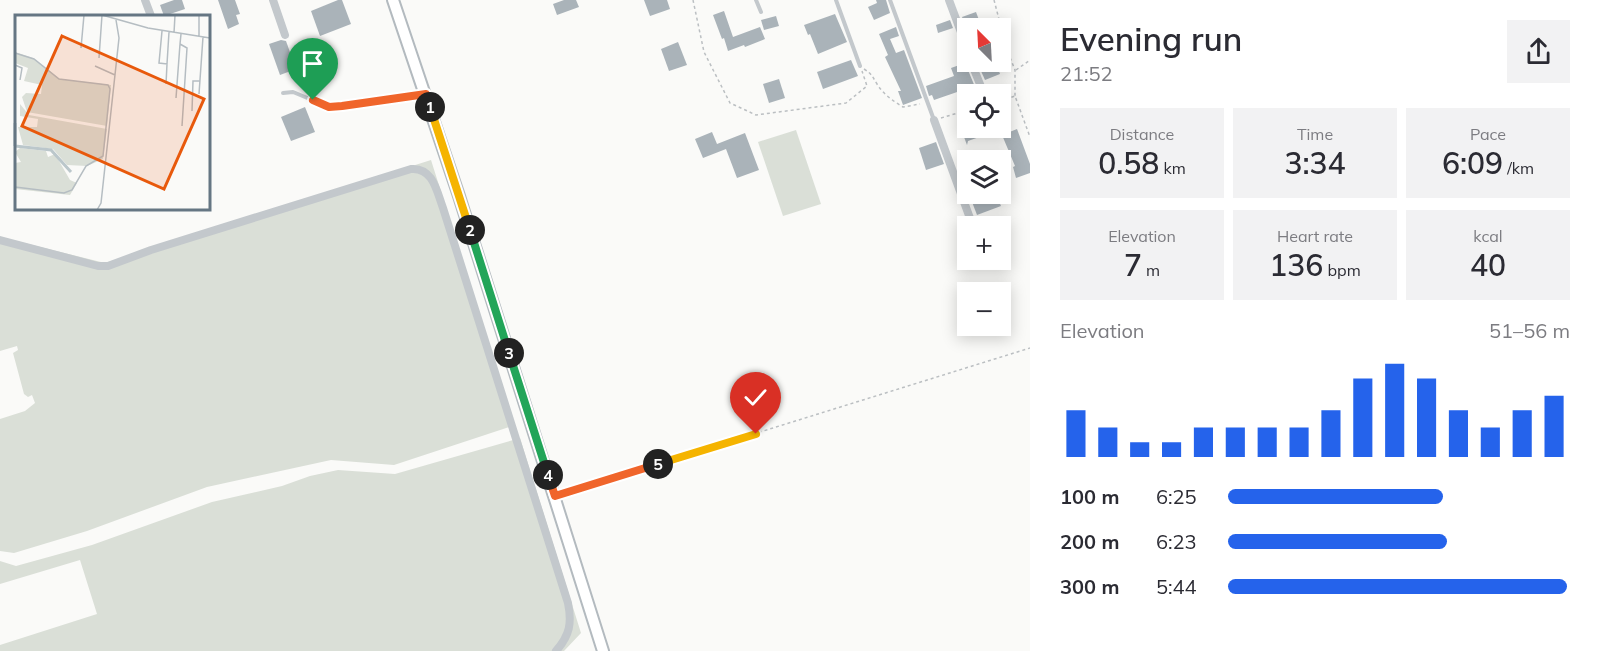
<!DOCTYPE html>
<meta charset="utf-8">
<style>
:root{--surface:#fff;--page:#f2f2f3;--text:#2b2b33;--muted:#7c7c81;--accent:#2563eb}
body{margin:0;font-family:Mulish,sans-serif;background:var(--page);color:var(--text);height:100vh;display:flex;flex-direction:column;font-size:22px;white-space:nowrap}
*{box-sizing:border-box;margin:0}
p{font-size:20px;color:var(--muted)}
.icon{flex:none;width:33px;height:33px;fill:none;stroke:currentColor;stroke-width:2;stroke-linecap:round;stroke-linejoin:round}
.map{position:relative;flex:1;overflow:hidden}
.panel{display:flex;flex-direction:column;background:var(--surface);width:570px}
.panel>*{flex:none}
.needle{width:39px;rotate:336deg}
.buttons{position:absolute;left:957px;top:18px;display:grid;gap:12px}
.buttons a{display:grid;place-items:center;width:54px;height:54px;border-radius:0px;background:var(--surface);box-shadow:0 3px 15px #0003;font-size:30px}
.pin{position:absolute;display:grid;place-items:center;width:51px;height:51px;color:#fff;margin:-62px -26px;border-radius:50% 50% 50% 0;rotate:-45deg;box-shadow:0 0 6px #0007}
.pin .icon{rotate:45deg}
.km{position:absolute;width:30px;height:30px;margin:-15px;border-radius:50%;background:#222;color:#fff;font-size:16px;line-height:30px;text-align:center}
.round{display:grid;place-items:center;flex:none;width:63px;height:63px;border-radius:0px;background:var(--page)}
.head{display:flex;align-items:center;justify-content:space-between;height:102px;padding:0 30px}
h1{font-size:33px;font-weight:600;line-height:45px}
.metrics{display:grid;grid-template-columns:repeat(3,1fr);gap:9px;height:102px;padding:6px 30px}
.metrics div{display:grid;align-content:center;border-radius:0px;background:var(--page);text-align:center}
.metrics b{font-size:30px;font-weight:600}
.metrics small{font-size:16px;font-weight:400}
.metrics p{font-size:16px}
.chart{height:168px;padding:12px 30px}
.chart p{display:flex;justify-content:space-between}
.chart svg{width:100%;height:108px;margin-top:6px;stroke:var(--accent);stroke-width:6}
ul{padding:0 30px;list-style:none;font-size:20px}
li{display:grid;grid-template-columns:96px 72px 1fr;align-items:center;height:45px}
li i{height:15px;border-radius:8px;background:var(--accent)}
main{display:flex;flex:1;min-height:0}
.map>svg:first-child{display:block}
.green{fill:#dadfd7}
.building{fill:#aab3b9}
.lines{fill:none;stroke-linecap:round;stroke-linejoin:round}
.secondary-casing{stroke:#b3babf;stroke-width:14}
.path{stroke:#bbbfc2;stroke-width:1.5;stroke-dasharray:3 3;stroke-linecap:butt}
.lane{stroke:#c3c8cc;stroke-width:4}
.street{stroke:#c3c8cc;stroke-width:8}
.secondary{stroke:#fff;stroke-width:10}
.split-1-casing{stroke:#fff;stroke-width:12}
.split-2-casing{stroke:#fff;stroke-width:12}
.split-3-casing{stroke:#fff;stroke-width:12}
.split-4-casing{stroke:#fff;stroke-width:12}
.split-5-casing{stroke:#fff;stroke-width:12}
.split-6-casing{stroke:#fff;stroke-width:12}
.split-1{stroke:#f0652b;stroke-width:8}
.split-2{stroke:#f5b400;stroke-width:8}
.split-3{stroke:#22a559;stroke-width:8}
.split-4{stroke:#22a559;stroke-width:8}
.split-5{stroke:#f0652b;stroke-width:8}
.split-6{stroke:#f5b400;stroke-width:8}
.inset-river{fill:none;stroke:#bbc7cb;stroke-width:3}
.inset-road{fill:none;stroke:#b5bdc2;stroke-width:1.5}
.view{fill:#e8590c;fill-opacity:0.15;stroke:#e8590c;stroke-width:3}
.inset-edge{fill:none;stroke:#657683;stroke-width:3}
</style>
<main>
<div class="map">
<svg width="1030" height="651" viewBox="0 0 1030 651">
<rect width="100%" height="100%" fill="#fafaf8"/>
<!-- green -->
<g class="green">
<polygon points="796,130 821,204 783,216 758,142"/>
<polygon points="431,160 515,425 394,465 331,460 207,487 87,531 14,553 0,551 0,419 25,411 35,403 32,395 28,397 24,394 13,353 18,350 17,346 0,351 0,237 105,263"/>
<polygon points="520,438 581,633 564,651 0,651 0,645 97,614 80,560 0,584 0,561 16,566 92,545 212,502 282,486 310,476 338,470 395,474"/>
</g>
<!-- building -->
<g class="building">
<polygon points="174,0 182,0 185,9 164,16 160,5"/>
<polygon points="218,0 235,0 240,14 236,15 239,24 228,29"/>
<polygon points="338,0 342,0 351,24 320,36 311,11"/>
<polygon points="564,0 576,0 579,7 557,15 553,4"/>
<polygon points="644,0 667,0 670,9 650,16"/>
<polygon points="876,0 886,0 890,13 874,20 868,7 877,3"/>
<polygon points="724,11 733,37 760,27 765,39 745,47 744,45 728,51 724,38 722,39 713,15"/>
<polygon points="976,12 982,28 966,28 962,17"/>
<polygon points="835,14 847,42 818,54 810,34 808,35 804,25"/>
<polygon points="776,16 779,26 764,30 761,20"/>
<polygon points="950,20 953,28 938,33 936,25"/>
<polygon points="896,27 899,36 890,39 896,53 904,50 922,98 903,105 898,91 901,91 885,57 888,55 879,34"/>
<polygon points="281,40 286,41 296,69 280,75 269,44"/>
<polygon points="678,42 687,65 669,71 661,49"/>
<polygon points="851,60 858,76 823,89 817,72"/>
<polygon points="977,62 996,62 1000,74 985,80"/>
<polygon points="965,63 978,94 968,94 968,109 960,91 934,100 932,95 929,96 926,86 954,76 951,68"/>
<polygon points="779,79 785,98 769,103 763,84"/>
<polygon points="305,107 315,132 291,141 281,117"/>
<polygon points="968,118 968,128 1002,129 968,141 967,145 958,121"/>
<polygon points="1017,129 1030,164 1030,173 1016,178 1013,167 1015,166 1002,135"/>
<polygon points="712,132 717,144 745,133 759,170 737,178 726,149 703,158 695,139"/>
<polygon points="936,142 944,164 926,170 919,148"/>
<polygon points="969,194 996,194 1001,206 977,215"/>
</g>
<g class="lines">
<defs>
<polyline id="secondary" points="393,0 459,196 603,651"/>
</defs>
<!-- secondary casing -->
<use href="#secondary" class="secondary-casing"/>
<!-- path -->
<g class="path">
<polyline points="693,0 704,52 730,103 756,115 846,103 867,86 862,71"/>
<polyline points="994,0 1007,50 1015,70 1015,96"/>
<path d="M864,69C872,74 872,76 877,84C883,94 893,101 903,107L920,104"/>
<polyline points="1016,70 1030,60"/>
<polyline points="1000,101 1015,96 1030,137"/>
<polyline points="941,118 968,110"/>
<polyline points="564,493 1030,348"/>
</g>
<!-- lane -->
<g class="lane">
<polyline points="756,0 761,12"/>
<polyline points="836,0 860,66"/>
<polyline points="890,0 934,120"/>
<polyline points="283,93 293,92 329,107 422,94"/>
</g>
<!-- street -->
<g class="street">
<polyline points="145,0 151,16"/>
<polyline points="273,0 285,35"/>
<polyline points="949,0 968,51"/>
<polyline points="971,62 984,94"/>
<polyline points="934,120 971,221"/>
<path d="M0,240L98,266H108L151,250L411,169C433,167 437,192 443,208L568,603C572,623 570,635 556,651"/>
</g>
<!-- secondary -->
<use href="#secondary" class="secondary"/>
</g>
<g class="lines">
<defs>
<polyline id="split-1" points="313,100 329,107 342,106 426,94 430,107"/>
<polyline id="split-2" points="430,107 470,230"/>
<polyline id="split-3" points="470,230 509,353"/>
<polyline id="split-4" points="509,353 548,475"/>
<polyline id="split-5" points="548,475 555,496 658,464"/>
<polyline id="split-6" points="658,464 756,434"/>
</defs>
<!-- split-1 casing -->
<use href="#split-1" class="split-1-casing"/>
<!-- split-2 casing -->
<use href="#split-2" class="split-2-casing"/>
<!-- split-3 casing -->
<use href="#split-3" class="split-3-casing"/>
<!-- split-4 casing -->
<use href="#split-4" class="split-4-casing"/>
<!-- split-5 casing -->
<use href="#split-5" class="split-5-casing"/>
<!-- split-6 casing -->
<use href="#split-6" class="split-6-casing"/>
<!-- split-1 -->
<use href="#split-1" class="split-1"/>
<!-- split-2 -->
<use href="#split-2" class="split-2"/>
<!-- split-3 -->
<use href="#split-3" class="split-3"/>
<!-- split-4 -->
<use href="#split-4" class="split-4"/>
<!-- split-5 -->
<use href="#split-5" class="split-5"/>
<!-- split-6 -->
<use href="#split-6" class="split-6"/>
</g>
<!-- overview -->
<g transform="translate(15 15)">
<rect width="195" height="195" fill="#fafaf8"/>
<path d="M0,37L18,43L45,64L96,70L92,111L12,97L7,82L11,78L26,79L27,70L9,66L13,53L0,48ZM5,89L14,100L92,114L88,144L72,151L52,150L38,134L8,130L3,112H22L23,104L5,101ZM5,133L31,136L33,142L40,139L55,165L62,168L55,180L0,174V148L6,147L0,137Z" fill="#dadfd7"/>
<path class="inset-river" d="M0,108V131M0,131L36,135L56,157"/>
<path class="inset-road" d="M87,0L133,13L195,23M147,16L144,48L152,49L154,17M159,18L160,0M166,19L165,29L172,33L167,111M184,21V0M66,33L69,0M0,38L19,44L44,64L93,70L95,74L88,141L71,151L57,175L49,178L0,172M84,43L87,0M0,50L7,53L5,65M80,51L100,60M151,69L152,49M184,79L188,22M161,83L165,29M177,96L178,66H185M82,195L86,188L104,23L101,5"/>
<path class="view" d="M47,21L189,84L149,174L7,111Z"/>
<rect width="195" height="195" class="inset-edge"/>
</g>
</svg>
<div class="buttons">
<a><svg class="needle" viewBox="-14 -14 28 28"><path d="M0-13l5 13h-10z" fill="#e53935"/><path d="M0 13l5-13h-10z" fill="#7c7c81"/></svg></a>
<a><svg class="icon" aria-label="locate" viewBox="0 0 24 24"><circle cx="12" cy="12" r="6"/><path d="M12 2v4M12 18v4M2 12h4M18 12h4"/></svg></a>
<a><svg class="icon" aria-label="layers" viewBox="0 0 24 24"><path d="M12 4l9 5-9 5-9-5zM3 14l9 5 9-5"/></svg></a>
<a>+</a>
<a>−</a>
</div>
<div class="pin" style="left:313px;top:100px;background:#1e9e55"><svg class="icon" aria-label="arrive" viewBox="0 0 24 24"><path d="M6 21V4h12l-3 4 3 4H6"/></svg></div>
<div class="pin" style="left:756px;top:434px;background:#d93025"><svg class="icon" aria-label="check" viewBox="0 0 24 24"><path d="M5 12l5 5 9-10"/></svg></div>
<b class="km" style="left:430px;top:107px">1</b>
<b class="km" style="left:470px;top:230px">2</b>
<b class="km" style="left:509px;top:353px">3</b>
<b class="km" style="left:548px;top:475px">4</b>
<b class="km" style="left:658px;top:464px">5</b>
</div>
<section class="panel">
<div class="head"><div><h1>Evening run</h1><p>21:52</p></div><a class="round"><svg class="icon" aria-label="share" viewBox="0 0 24 24"><path d="M12 15V3M7 8l5-5 5 5M5 13v7h14v-7"/></svg></a></div>
<div class="metrics">
<div><p>Distance</p><b>0.58<small> km</small></b></div>
<div><p>Time</p><b>3:34</b></div>
<div><p>Pace</p><b>6:09<small> /km</small></b></div>
</div>
<div class="metrics">
<div><p>Elevation</p><b>7<small> m</small></b></div>
<div><p>Heart rate</p><b>136<small> bpm</small></b></div>
<div><p>kcal</p><b>40</b></div>
</div>
<div class="chart"><p><span>Elevation</span>51–56 m</p>
<svg viewBox="0 0 160 44" preserveAspectRatio="none"><path d="M5 44V25M15 44V32M25 44V38M35 44V38M45 44V32M55 44V32M65 44V32M75 44V32M85 44V25M95 44V12M105 44V6M115 44V12M125 44V25M135 44V32M145 44V25M155 44V19"/></svg>
</div>
<ul>
<li><b>100 m</b>6:25<i style="width:63%"></i></li>
<li><b>200 m</b>6:23<i style="width:64%"></i></li>
<li><b>300 m</b>5:44<i style="width:99%"></i></li>
</ul>
</section>
</main>
